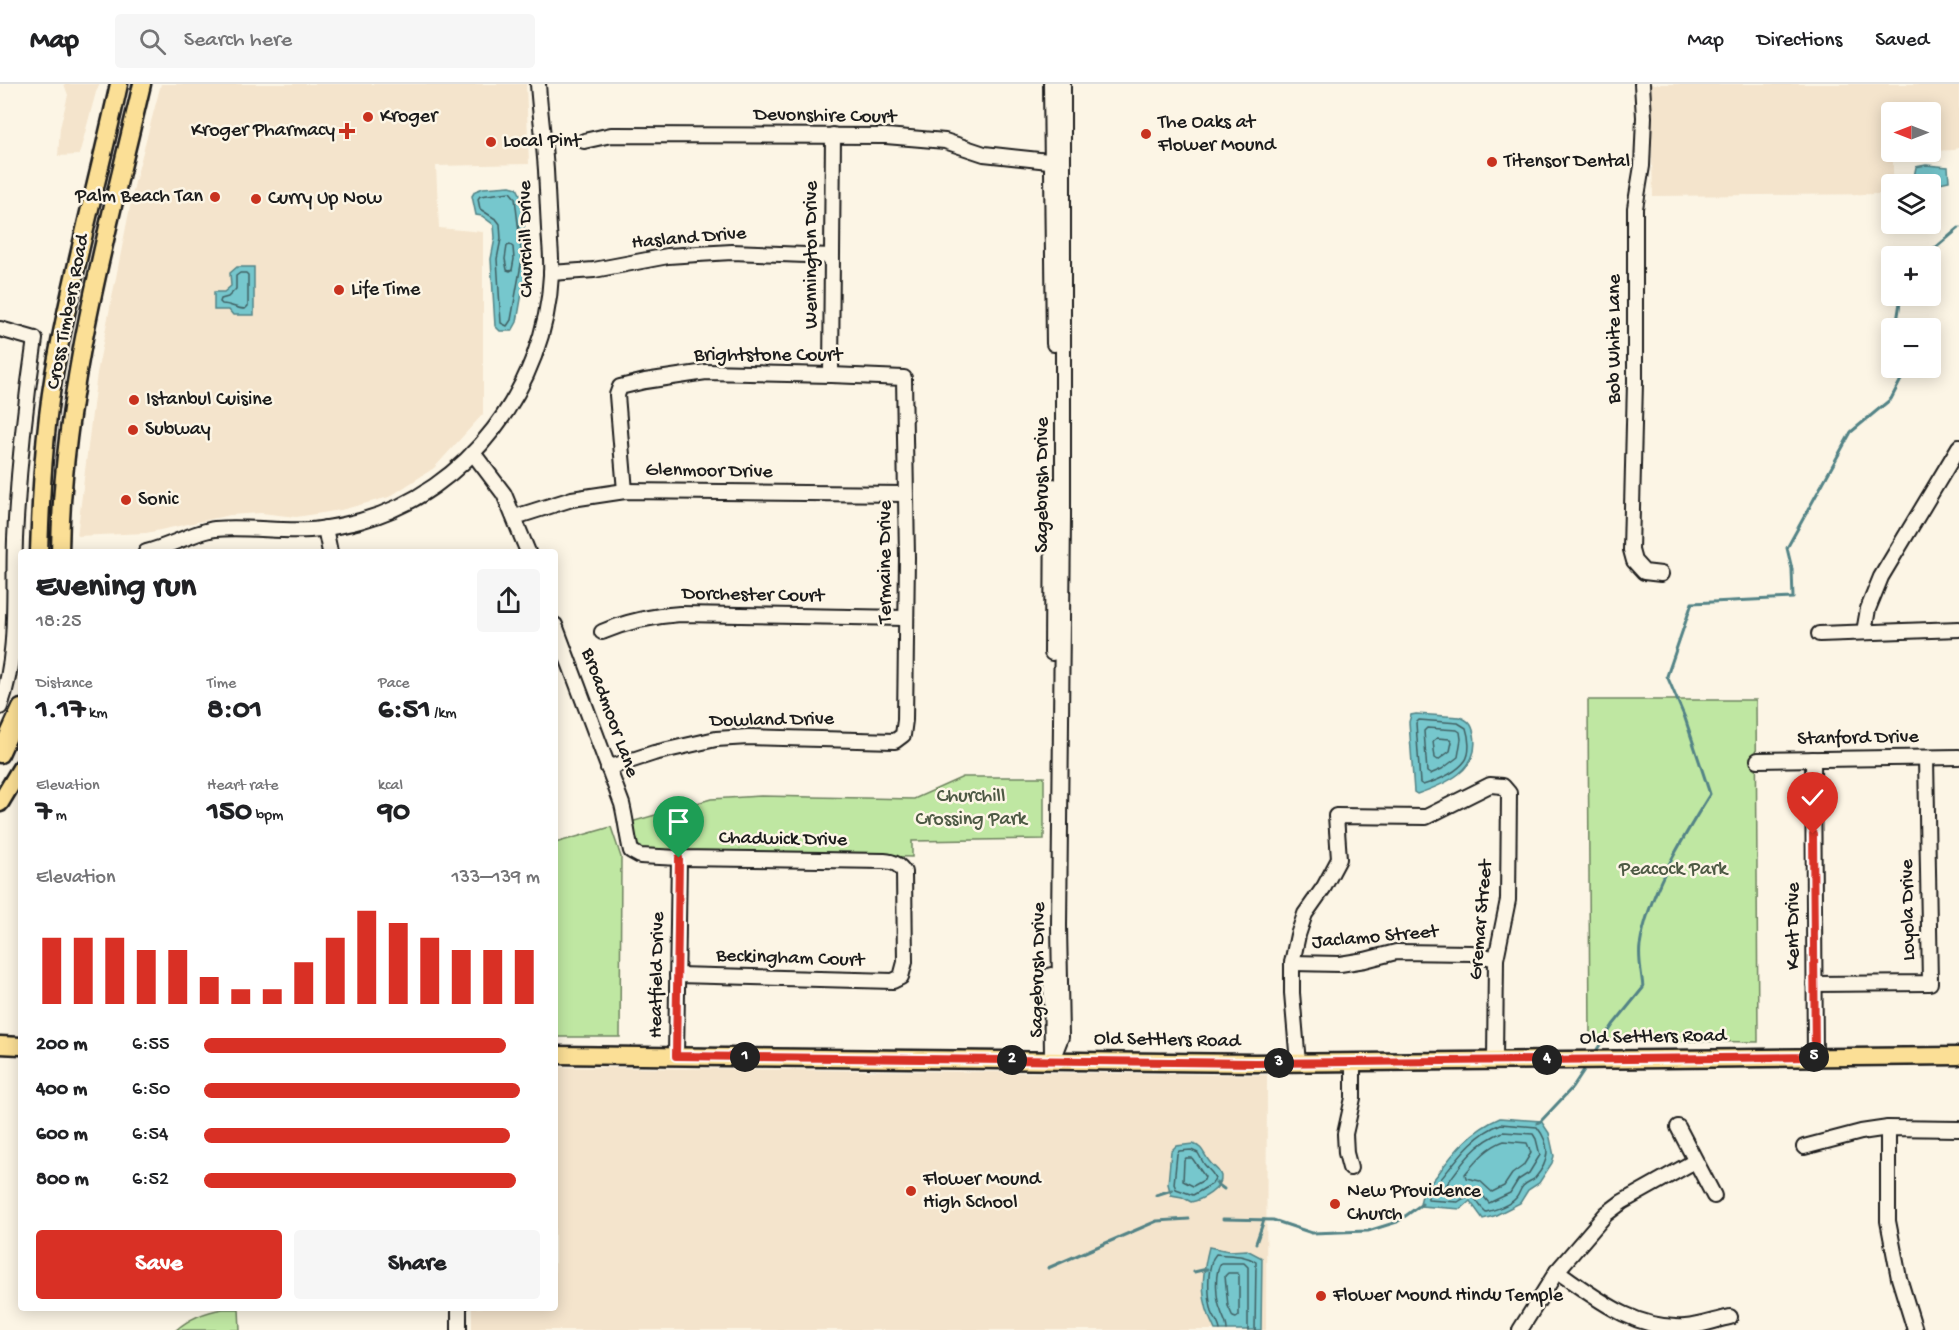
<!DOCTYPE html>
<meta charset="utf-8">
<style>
:root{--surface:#fff;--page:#f6f6f6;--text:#202124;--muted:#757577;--line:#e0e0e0;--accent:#d93025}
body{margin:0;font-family:"Gochi Hand",sans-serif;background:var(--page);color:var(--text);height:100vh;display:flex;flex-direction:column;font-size:22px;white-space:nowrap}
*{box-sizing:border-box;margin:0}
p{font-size:20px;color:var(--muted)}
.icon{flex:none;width:33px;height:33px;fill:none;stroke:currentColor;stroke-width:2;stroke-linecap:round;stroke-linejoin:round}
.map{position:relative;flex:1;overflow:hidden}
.panel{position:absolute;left:18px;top:465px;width:540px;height:762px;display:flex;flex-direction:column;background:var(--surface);border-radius:6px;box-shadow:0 3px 15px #0003}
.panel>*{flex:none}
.needle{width:39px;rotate:270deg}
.controls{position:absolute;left:1881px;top:18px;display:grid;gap:12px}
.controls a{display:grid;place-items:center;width:60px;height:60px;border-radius:6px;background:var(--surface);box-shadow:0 3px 15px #0003;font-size:30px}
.pin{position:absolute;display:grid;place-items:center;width:51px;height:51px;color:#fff;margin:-62px -26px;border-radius:50% 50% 50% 0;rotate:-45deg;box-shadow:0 0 6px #0007}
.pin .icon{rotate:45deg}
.km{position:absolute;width:30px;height:30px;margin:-15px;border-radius:50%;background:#222;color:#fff;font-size:16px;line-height:30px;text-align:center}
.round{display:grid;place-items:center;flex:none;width:63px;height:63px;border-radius:6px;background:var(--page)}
.summary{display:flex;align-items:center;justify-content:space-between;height:102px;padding:0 18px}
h1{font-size:33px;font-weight:700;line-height:45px}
.stats{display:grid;grid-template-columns:repeat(3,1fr);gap:9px;height:102px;padding:6px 18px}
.stats div{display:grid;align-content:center}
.stats b{font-size:30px;font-weight:700}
.stats small{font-size:16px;font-weight:400}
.stats p{font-size:16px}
.chart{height:168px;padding:12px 18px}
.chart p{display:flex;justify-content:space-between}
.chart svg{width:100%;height:108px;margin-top:6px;stroke:var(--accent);stroke-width:6}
.cta{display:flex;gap:12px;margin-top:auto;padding:12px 18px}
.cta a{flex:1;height:69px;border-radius:6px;background:var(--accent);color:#fff;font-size:24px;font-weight:700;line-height:69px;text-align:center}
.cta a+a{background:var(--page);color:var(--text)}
ul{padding:0 18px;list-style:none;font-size:20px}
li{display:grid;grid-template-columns:96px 72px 1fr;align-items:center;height:45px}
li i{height:15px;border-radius:8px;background:var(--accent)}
header{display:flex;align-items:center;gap:36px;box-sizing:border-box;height:84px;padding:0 30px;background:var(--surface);border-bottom:2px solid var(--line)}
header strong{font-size:28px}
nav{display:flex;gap:33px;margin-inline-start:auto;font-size:21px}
.search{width:420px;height:54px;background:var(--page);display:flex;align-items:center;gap:15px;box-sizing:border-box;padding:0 21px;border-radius:6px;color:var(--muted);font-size:22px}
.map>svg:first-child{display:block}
.built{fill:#f4e4cc}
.green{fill:#bfe7a2;stroke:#6e825f;stroke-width:1.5}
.water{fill:#76c7cd;stroke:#528386;stroke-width:1.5}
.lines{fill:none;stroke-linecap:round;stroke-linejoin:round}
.shore{stroke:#406063;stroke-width:1.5}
.stream{stroke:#528386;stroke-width:3}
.minor-casing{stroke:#1c1c1c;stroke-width:18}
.major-casing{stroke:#1c1c1c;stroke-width:21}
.minor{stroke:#fcf5e5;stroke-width:14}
.major{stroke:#fbdf96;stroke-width:16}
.route-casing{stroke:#fff;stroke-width:12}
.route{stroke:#d93025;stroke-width:8}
.poi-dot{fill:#c8321e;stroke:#fcf5e5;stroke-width:2}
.labels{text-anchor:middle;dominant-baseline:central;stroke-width:5;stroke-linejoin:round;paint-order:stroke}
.poi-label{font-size:20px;fill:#1c1c1c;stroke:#fcf5e5;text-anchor:start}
.street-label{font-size:20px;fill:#1c1c1c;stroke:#fcf5e5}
.park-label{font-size:20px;fill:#4d5944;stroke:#fcf5e5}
</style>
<header>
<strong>Map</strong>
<div class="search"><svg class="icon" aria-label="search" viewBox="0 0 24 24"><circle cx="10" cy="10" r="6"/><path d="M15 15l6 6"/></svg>Search here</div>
<nav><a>Map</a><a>Directions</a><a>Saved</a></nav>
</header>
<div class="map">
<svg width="1959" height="1246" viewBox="0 0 1959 1246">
<rect width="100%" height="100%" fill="#fcf5e5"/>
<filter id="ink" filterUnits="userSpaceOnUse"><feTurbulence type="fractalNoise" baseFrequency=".0167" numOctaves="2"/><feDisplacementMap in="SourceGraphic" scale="12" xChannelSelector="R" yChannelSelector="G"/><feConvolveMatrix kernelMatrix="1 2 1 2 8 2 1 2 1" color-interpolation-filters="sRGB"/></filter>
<g filter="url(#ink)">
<!-- built -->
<g class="built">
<polygon points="64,0 100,0 96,8 79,71 58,72 60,44 68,11"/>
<polygon points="161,0 526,0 529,80 436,82 439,144 483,148 483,330 434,384 389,413 341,426 296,433 261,429 230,431 146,449 77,452 97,289 135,98"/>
<polygon points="1650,0 1959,0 1959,62 1955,66 1931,67 1930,28 1892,28 1892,68 1904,68 1893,68 1893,100 1892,100 1891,110 1653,112"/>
<polygon points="555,983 1267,991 1266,1246 472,1246 472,1224 555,1224"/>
</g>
<!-- green -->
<g class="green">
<polygon points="1588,616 1756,616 1758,958 1590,956"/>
<polygon points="963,693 1044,693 1044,755 912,757 912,773 636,766 631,738 711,715 761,712 914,715"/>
<polygon points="611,743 621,773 620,953 555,953 555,759"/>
<path d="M223,1225H239L240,1246H176C190,1234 204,1228 223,1225Z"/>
</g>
<!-- water -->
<g class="water">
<polygon points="1926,81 1948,83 1949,97 1935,100 1921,100 1914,93 1916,83"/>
<polygon points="510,102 517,104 521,112 528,175 517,238 512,247 500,247 495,242 491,175 495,154 494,141 482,132 476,131 472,112 475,107 483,104"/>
<polygon points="237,183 254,183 254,231 233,231 229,226 214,226 214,208 224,208 231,202 230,189"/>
<path d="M1416,630L1460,633C1469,637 1472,640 1474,650C1481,686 1446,700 1417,710L1414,708L1409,638L1411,631Z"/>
<path d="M1500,1034L1541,1037L1549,1049L1554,1072L1552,1079L1539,1099L1528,1106L1520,1119L1494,1132L1483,1135L1470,1117L1461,1125L1420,1122C1421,1106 1429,1102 1438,1090C1455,1066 1472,1046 1500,1034Z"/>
<path d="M1193,1060C1203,1063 1203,1069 1209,1077C1213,1083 1219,1085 1221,1092C1223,1105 1201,1116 1191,1118L1182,1113L1171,1111L1168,1100L1171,1067L1176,1062Z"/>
<path d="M1209,1163L1229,1167L1247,1166L1262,1174L1261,1246H1215C1200,1216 1201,1195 1209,1163Z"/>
</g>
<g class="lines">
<!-- shore -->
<g class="shore">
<polygon points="510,108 515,114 522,175 511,236 507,242 501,239 497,175 501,155 500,140 497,136 480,125 478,115 480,112"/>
<polygon points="510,161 513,163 514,175 512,186 510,187 507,186 505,175 507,162"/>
<path d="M240,189H246L248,191V222L245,225C236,225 231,220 222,220L220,218L221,215L228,213L236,205V192Z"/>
<path d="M1419,636L1458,639L1466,644C1469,653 1471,669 1465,677C1456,689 1436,697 1423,701L1420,699L1416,639Z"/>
<polygon points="1427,644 1457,646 1460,648 1461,655 1458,673 1442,685 1430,690 1427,688 1424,647"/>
<polygon points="1437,654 1450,655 1452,658 1450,667 1438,676 1435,674 1433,657"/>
<path d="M1501,1040L1537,1043C1551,1061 1550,1077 1535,1094C1532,1097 1526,1098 1523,1102C1520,1105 1519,1111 1516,1114C1510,1121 1495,1126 1486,1128C1473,1118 1478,1104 1458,1118L1428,1116V1110C1452,1085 1467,1053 1501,1040Z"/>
<path d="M1503,1048L1533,1050L1536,1055L1540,1071L1529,1089L1518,1096L1510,1109L1489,1119L1480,1108L1472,1104L1464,1105L1456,1111L1443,1110V1106C1459,1083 1475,1058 1503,1048Z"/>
<path d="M1504,1057L1527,1059L1531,1069L1523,1082L1512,1090L1504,1102L1492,1108L1480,1097L1466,1094L1465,1090C1476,1077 1487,1063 1504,1057Z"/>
<polygon points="1191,1066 1198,1069 1204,1080 1212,1089 1215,1094 1212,1100 1193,1111 1176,1105 1174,1100 1177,1070 1179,1067"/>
<polygon points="1186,1074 1192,1074 1205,1093 1204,1096 1193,1102 1183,1097 1184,1077"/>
<polygon points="1228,1189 1237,1189 1239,1191 1239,1232 1236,1234 1233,1233 1228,1222 1225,1192"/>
<path d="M1220,1246C1219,1239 1214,1234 1212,1228C1208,1213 1206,1181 1216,1170C1230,1172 1244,1170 1256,1178L1255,1246"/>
<path d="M1227,1246C1227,1239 1223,1234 1221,1227C1216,1216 1214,1188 1221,1179H1244L1248,1183V1246"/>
</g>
<!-- stream -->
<g class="stream">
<polyline points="1928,172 1933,166 1959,144"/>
<polyline points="1896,244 1901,212"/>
<path d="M1594,970L1613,941L1643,904C1642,890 1638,875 1640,862C1648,809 1683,754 1710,710L1685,634L1667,592L1692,519L1793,514L1792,485L1787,464L1851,348L1891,315L1907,284"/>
<polyline points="1537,1039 1541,1037 1572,1004 1586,983"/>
<polyline points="1216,1099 1224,1105"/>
<polyline points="1156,1111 1172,1106"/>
<polyline points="1223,1135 1273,1136 1312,1149 1368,1147 1397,1138 1422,1120"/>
<polyline points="1256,1159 1264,1136"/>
<polyline points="1048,1184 1157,1137 1189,1135"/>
<polyline points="1194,1188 1207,1185"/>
</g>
<defs>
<g id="minor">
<polyline points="1051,0 1054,260"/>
<polyline points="1642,0 1644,33 1642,82 1635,124 1635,298 1631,466 1634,477 1644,488 1661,490"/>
<polyline points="584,57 611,51 886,52 945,57 984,70 1058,78"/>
<polyline points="551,189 594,186 668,172 698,170 732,168 831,172"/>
<path d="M0,245L35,255C25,322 18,388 15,455C13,512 19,569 0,623"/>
<polyline points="831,291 833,51"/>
<polyline points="473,369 504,410 528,468"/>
<polyline points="515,433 572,415 625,407 905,410"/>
<polyline points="325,444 330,468"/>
<path d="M146,468C169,463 193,448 215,445C247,442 279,448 310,446C327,445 344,441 360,437C468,408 546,301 551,191C552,176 550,160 549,145C548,126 547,106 546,86C544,57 540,29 538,0"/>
<path d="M555,541L622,720C626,736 627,751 631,767L640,772L679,774L884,777C894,778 899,780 904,788L905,878L901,893L893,897L677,891"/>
<path d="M602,548C628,537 652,532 680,530L905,534"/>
<polyline points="1864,548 1868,525 1881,493 1959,363"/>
<polyline points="1819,550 1959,545"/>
<polyline points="1052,569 1053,402"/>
<polyline points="1813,675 1815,973"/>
<polyline points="1758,676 1959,673"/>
<polyline points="608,684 654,669 716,655 748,653 895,657 903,651 905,636 907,473 904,294 831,291 706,288 645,297 620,303 617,311 625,407"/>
<polyline points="1292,879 1340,880 1365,876 1396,868 1472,869 1496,875"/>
<polyline points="1051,891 1052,971"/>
<polyline points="1814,900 1930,899 1926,674"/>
<polyline points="676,972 679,774"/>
<polyline points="1052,976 1061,953 1059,842 1063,434 1063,0"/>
<polyline points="1298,979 1292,909 1292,879 1298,851 1305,830 1324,803 1339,775 1336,732 1426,733 1490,701 1503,702 1509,709 1508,816 1496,875 1495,976"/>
<polyline points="1678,1043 1714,1112"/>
<polyline points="1888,1044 1888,1137 1899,1194 1915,1246"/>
<polyline points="1804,1063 1861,1048 1888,1044 1959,1045"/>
<polyline points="1350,1084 1346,1069 1345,1050 1353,1014 1353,978"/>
<path d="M1557,1187C1596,1214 1634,1246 1685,1243C1700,1242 1715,1236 1730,1233"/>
<polyline points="459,1246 459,1224"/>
<polyline points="1520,1246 1557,1187 1606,1130 1622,1118 1695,1077"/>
</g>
<g id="major">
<path d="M39,468C41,409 44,349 54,290C71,193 98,97 119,0"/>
<path d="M60,468C62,309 106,154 142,0"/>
<polyline points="0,670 21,624"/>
<polyline points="0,719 21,684"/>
<polyline points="0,961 21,962"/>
<polyline points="555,971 1255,979 1959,972"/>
</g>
</defs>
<!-- minor casing -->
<use href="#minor" class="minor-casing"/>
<!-- major casing -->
<use href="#major" class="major-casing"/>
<!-- minor -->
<use href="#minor" class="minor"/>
<!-- major -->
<use href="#major" class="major"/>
</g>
</g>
<g class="lines" filter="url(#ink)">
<defs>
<polyline id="route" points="679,774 676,972 1255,979 1815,973 1813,750"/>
</defs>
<!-- route casing -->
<use href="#route" class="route-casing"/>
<!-- route -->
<use href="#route" class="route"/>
</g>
<!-- markers -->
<g class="poi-dot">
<circle cx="368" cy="33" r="6"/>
<path d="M344 38h6v6h6v6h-6v6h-6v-6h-6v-6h6z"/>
<circle cx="1146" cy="50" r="6"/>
<circle cx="491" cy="58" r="6"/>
<circle cx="1492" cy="78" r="6"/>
<circle cx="215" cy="113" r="6"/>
<circle cx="256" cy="115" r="6"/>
<circle cx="339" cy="206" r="6"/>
<circle cx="134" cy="316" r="6"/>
<circle cx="133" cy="346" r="6"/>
<circle cx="126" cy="416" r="6"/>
<circle cx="911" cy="1107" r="6"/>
<circle cx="1335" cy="1120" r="6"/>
<circle cx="1321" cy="1212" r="6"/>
</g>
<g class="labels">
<!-- poi labels -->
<g class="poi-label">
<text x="380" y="33">Kroger</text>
<text x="1158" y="39">The Oaks at<tspan x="1158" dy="23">Flower Mound</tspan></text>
<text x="335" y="47" text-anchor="end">Kroger Pharmacy</text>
<text x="503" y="58">Local Pint</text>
<text x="1504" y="78">Titensor Dental</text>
<text x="203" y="113" text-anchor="end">Palm Beach Tan</text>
<text x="268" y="115">Curry Up Now</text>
<text x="351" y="206">Life Time</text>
<text x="146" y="316">Istanbul Cuisine</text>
<text x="145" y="346">Subway</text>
<text x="138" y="416">Sonic</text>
<text x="923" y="1096">Flower Mound<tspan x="923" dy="23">High School</tspan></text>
<text x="1347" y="1108">New Providence<tspan x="1347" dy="23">Church</tspan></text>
<text x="1333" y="1212">Flower Mound Hindu Temple</text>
</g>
<!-- street labels -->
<g class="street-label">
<text transform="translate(825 33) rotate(1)">Devonshire Court</text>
<text transform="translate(527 155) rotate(-91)">Churchill Drive</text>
<text transform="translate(689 155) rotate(-5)">Hasland Drive</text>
<text transform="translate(812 171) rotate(-90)">Wennington Drive</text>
<text transform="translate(69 228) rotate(-79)">Cross Timbers Road</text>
<text transform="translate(1615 255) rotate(-90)">Bob White Lane</text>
<text x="768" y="272">Brightstone Court</text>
<text transform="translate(709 388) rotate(1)">Glenmoor Drive</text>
<text transform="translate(1043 401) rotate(-90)">Sagebrush Drive</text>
<text transform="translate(886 478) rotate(-90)">Termaine Drive</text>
<text transform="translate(753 512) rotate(1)">Dorchester Court</text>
<text transform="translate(609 629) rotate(70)">Broadmoor Lane</text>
<text transform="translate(772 637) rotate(-1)">Dowland Drive</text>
<text transform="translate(1858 655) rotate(-1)">Stanford Drive</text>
<text transform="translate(783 756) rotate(1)">Chadwick Drive</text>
<text transform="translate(1909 826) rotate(-91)">Loyola Drive</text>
<text transform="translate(1482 836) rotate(-85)">Gremar Street</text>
<text transform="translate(1794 842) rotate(-90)">Kent Drive</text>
<text transform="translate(1375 854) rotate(-5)">Jaclamo Street</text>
<text transform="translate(790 875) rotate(2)">Beckingham Court</text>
<text transform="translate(1039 886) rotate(-89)">Sagebrush Drive</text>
<text transform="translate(658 891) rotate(-89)">Heatfield Drive</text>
<text transform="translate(1653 954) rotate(-1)">Old Settlers Road</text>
<text transform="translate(1167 957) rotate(1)">Old Settlers Road</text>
</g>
<!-- park labels -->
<g class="park-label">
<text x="971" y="713">Churchill<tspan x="971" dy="23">Crossing Park</tspan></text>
<text x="1673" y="786">Peacock Park</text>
</g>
</g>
</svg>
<div class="controls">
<a><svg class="needle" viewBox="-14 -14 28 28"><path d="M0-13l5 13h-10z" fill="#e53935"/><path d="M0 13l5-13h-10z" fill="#757577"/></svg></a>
<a><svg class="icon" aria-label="layers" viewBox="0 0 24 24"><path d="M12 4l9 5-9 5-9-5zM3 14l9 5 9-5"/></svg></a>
<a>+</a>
<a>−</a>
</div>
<div class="pin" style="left:679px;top:774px;background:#1e9e55"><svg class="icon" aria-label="arrive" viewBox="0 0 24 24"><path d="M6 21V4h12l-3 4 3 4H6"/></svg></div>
<div class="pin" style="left:1813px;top:750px;background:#d93025"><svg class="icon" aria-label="check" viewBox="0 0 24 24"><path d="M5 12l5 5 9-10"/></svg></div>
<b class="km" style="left:745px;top:973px">1</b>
<b class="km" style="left:1012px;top:976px">2</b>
<b class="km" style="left:1279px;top:979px">3</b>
<b class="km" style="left:1547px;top:976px">4</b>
<b class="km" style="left:1814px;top:973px">5</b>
<section class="panel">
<div class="summary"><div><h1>Evening run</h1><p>18:25</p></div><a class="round"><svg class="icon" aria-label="share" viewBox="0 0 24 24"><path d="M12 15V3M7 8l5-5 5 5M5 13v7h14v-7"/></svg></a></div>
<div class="stats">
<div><p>Distance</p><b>1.17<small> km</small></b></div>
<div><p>Time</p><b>8:01</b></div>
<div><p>Pace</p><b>6:51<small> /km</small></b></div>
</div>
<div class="stats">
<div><p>Elevation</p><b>7<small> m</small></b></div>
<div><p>Heart rate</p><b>150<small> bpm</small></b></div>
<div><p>kcal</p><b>90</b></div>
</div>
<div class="chart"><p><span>Elevation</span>133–139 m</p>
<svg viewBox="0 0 160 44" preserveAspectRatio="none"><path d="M5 44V17M15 44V17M25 44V17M35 44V22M45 44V22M55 44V33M65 44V38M75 44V38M85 44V27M95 44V17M105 44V6M115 44V11M125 44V17M135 44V22M145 44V22M155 44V22"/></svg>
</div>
<ul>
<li><b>200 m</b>6:55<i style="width:90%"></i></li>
<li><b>400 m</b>6:50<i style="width:94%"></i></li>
<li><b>600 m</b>6:54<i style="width:91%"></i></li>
<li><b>800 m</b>6:52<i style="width:93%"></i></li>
</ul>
<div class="cta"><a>Save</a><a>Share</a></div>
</section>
</div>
